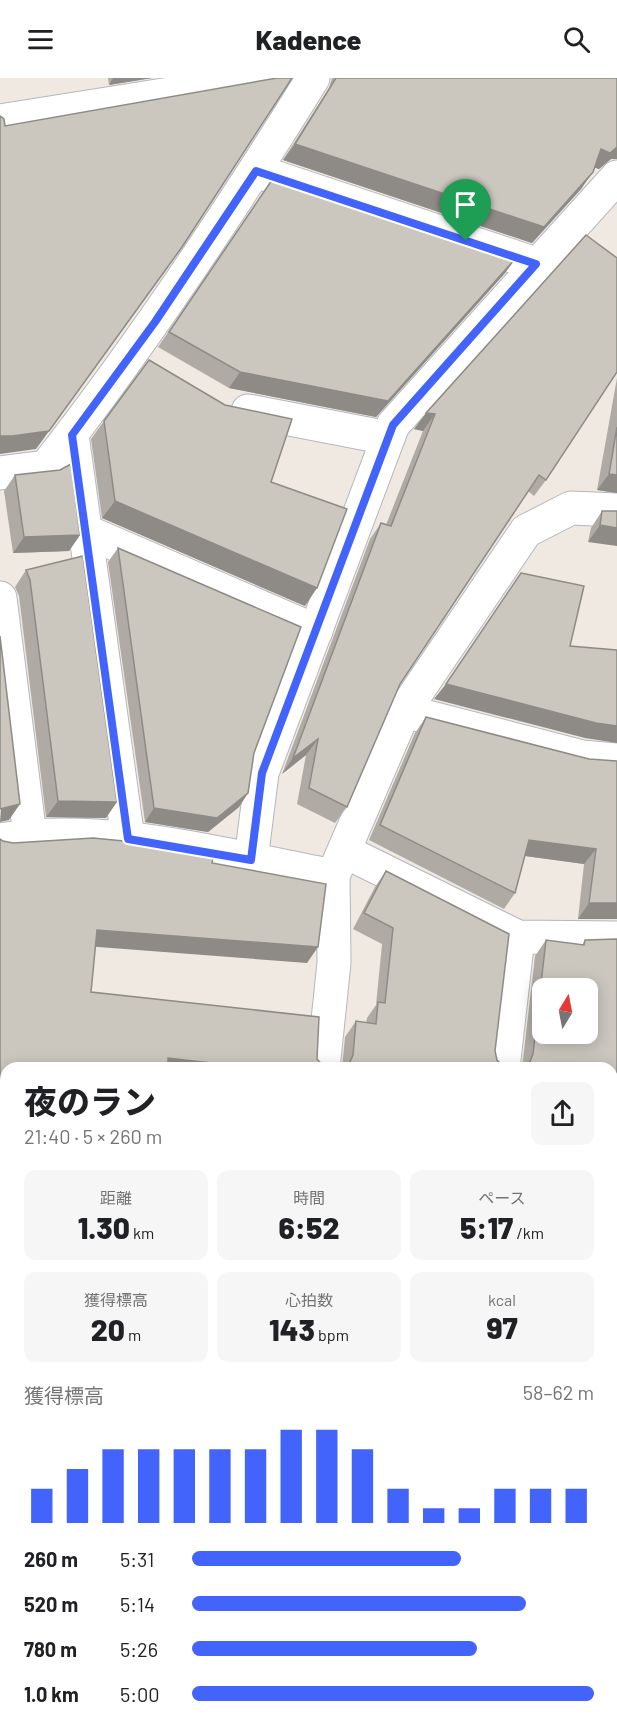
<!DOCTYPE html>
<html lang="ja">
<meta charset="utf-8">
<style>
:root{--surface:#fff;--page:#f6f6f6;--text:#202124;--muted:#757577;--accent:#4264fb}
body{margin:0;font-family:Barlow,"Noto Sans JP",sans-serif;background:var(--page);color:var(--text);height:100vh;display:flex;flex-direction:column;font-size:22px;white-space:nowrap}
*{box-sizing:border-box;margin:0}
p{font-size:20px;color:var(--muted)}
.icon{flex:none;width:33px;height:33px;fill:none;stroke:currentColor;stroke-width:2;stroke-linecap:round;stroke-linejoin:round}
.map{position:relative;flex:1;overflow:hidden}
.details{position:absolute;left:0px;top:984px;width:618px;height:668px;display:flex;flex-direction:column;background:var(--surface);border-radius:18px 18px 0 0;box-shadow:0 3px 15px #0003}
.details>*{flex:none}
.needle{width:39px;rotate:10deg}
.controls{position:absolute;left:532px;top:900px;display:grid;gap:12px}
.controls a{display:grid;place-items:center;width:66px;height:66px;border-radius:12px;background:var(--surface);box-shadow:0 3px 15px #0003;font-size:30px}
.pin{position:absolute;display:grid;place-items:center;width:51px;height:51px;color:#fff;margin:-62px -26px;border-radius:50% 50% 50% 0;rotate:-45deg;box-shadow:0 0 6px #0007}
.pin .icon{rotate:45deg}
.round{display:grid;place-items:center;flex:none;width:63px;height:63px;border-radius:12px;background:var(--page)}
.overview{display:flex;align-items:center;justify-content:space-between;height:102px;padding:0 24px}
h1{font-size:33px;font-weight:800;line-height:45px}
.metrics{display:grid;grid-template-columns:repeat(3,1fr);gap:9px;height:102px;padding:6px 24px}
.metrics div{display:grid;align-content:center;border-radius:12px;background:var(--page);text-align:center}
.metrics b{font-size:30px;font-weight:800}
.metrics small{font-size:16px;font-weight:400}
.metrics p{font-size:16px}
.chart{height:168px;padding:12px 24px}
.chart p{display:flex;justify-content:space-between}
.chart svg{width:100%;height:108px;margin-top:6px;stroke:var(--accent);stroke-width:6}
ul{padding:0 24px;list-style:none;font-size:20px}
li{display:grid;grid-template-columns:96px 72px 1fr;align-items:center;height:45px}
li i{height:15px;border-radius:8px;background:var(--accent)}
header{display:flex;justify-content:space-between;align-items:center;height:78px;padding:0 24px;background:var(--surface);font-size:27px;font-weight:800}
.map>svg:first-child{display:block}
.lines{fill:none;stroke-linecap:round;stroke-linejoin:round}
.minor-casing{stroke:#b4b7c1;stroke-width:35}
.major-casing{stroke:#c9c9c9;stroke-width:35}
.minor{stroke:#fff;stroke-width:33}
.major{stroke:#f2d163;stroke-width:33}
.wall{fill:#afaba4}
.shaded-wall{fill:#8e8b86}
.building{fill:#cbc7bf;stroke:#8e8b86;stroke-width:1.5;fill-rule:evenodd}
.route-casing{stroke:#fff;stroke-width:12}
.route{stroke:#4264fb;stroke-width:8}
</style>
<header><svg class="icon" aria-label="menu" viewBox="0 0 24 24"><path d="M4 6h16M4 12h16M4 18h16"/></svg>Kadence<svg class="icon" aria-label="search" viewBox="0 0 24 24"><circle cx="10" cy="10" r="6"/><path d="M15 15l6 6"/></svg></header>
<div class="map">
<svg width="617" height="1651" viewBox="0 0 617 1651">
<rect width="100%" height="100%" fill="#efe9e1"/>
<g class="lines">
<defs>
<g id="minor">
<polyline points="0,43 271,0"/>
<polyline points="256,93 536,186"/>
<polyline points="248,333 388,360"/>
<polyline points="72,357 128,761"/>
<path d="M0,395L46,389C143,265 230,134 313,0"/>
<polyline points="85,453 316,553"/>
<polyline points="0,520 30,758"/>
<polyline points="404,633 582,679 617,682"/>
<path d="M0,762C107,744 227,778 333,798"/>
<polyline points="344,773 518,859 617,860"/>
<polyline points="251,782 262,695 393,347 617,99"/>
<polyline points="323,990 334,885 333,798 404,633 526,453 571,430 617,432"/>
<polyline points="503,990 518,859"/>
<polyline points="612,1475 617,1487"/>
</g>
<g id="major">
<polyline points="0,1348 6,1350"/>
<polyline points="0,1412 6,1414"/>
<polyline points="612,1535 617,1537"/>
<polyline points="612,1598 617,1600"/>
</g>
</defs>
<!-- minor casing -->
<use href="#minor" class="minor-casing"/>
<!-- major casing -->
<use href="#major" class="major-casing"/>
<!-- minor -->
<use href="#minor" class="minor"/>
<!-- major -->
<use href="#major" class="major"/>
</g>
<!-- wall -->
<g class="wall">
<polygon points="108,0 152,0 109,7"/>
<polygon points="332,0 617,0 611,81 599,91 594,89 581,111 532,165 283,82 329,10"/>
<polygon points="274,99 505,195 376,339 229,310 158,269"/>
<polygon points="617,180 546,402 534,418 528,413 400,606 347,729 335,745 297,726 306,677 282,696 370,461 381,445 386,447 423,353 414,351"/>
<polygon points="617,300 617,415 597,412"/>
<polygon points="104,343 305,528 102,440 91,361"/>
<polygon points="15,397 80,457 69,473 13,475 4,413"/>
<polygon points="602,433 617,433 588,464 591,450"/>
<polygon points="118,470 254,675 248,715 239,729 208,754 145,744 108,484"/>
<polygon points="83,478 106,740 46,739 19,518 15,509 26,492"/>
<polygon points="426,639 589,681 617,841 578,841 584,786 525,778 515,815 504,831 369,762 415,655"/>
<polygon points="386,793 495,973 497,982 505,990 342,990 345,959 356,943 366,945 367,940 376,927 382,866 353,851 375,809"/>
<polygon points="546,862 582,867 585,862 612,990 522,990 535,878"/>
</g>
<!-- shaded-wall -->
<g class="shaded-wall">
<polygon points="113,0 152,0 109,7"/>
<polygon points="295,66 593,94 581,111 532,165 283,82"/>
<polygon points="617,69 617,81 611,81 599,91 589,88 601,71"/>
<polygon points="516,180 505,195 376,339 229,310 240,294"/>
<polygon points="169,188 36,371 0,376 0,358"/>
<polygon points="426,335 435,336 423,353 414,351"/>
<polygon points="609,396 617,397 617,415 597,412"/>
<polygon points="115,423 317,510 305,528 102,440"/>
<polygon points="600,447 617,450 617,468 588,464"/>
<polygon points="80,457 69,473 13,475 24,459"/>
<polygon points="446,606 617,648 617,665 585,660 434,621"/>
<polygon points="318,661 306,677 282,696 293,680"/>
<polygon points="248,715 239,729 208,754 145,744 154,730"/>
<polygon points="58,723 117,724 106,740 46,739"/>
<polygon points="20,726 9,742 0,744 1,731"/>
<polygon points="529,762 596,771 584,786 518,777"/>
<polygon points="589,825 617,825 617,841 578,841"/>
<polygon points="97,852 318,869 307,885 85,868"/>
<polygon points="168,980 256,990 161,990"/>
<polygon points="612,1099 617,1100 617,1117 612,1116"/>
<polygon points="612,1223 617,1224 617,1240 612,1240"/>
<polygon points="0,1268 6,1270 6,1289 0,1287"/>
<polygon points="617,1442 617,1454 615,1457 612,1457 612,1445"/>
</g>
<!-- building -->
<g class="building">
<polygon points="277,0 292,0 182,169 49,353 12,358 0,358 0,38 4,41 5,48"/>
<polygon points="336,0 617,0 617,69 610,75 601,71 593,94 544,149 295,66"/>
<polygon points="274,99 516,180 388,323 240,294 169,254"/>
<polygon points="586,157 617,180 617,294 546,402 539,397 400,606 347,729 309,710 318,661 293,680 381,445 391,448 435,336 426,335"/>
<polygon points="149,282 225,327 292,341 271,404 347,431 317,510 115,423 104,343"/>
<polygon points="617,349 617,397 609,396"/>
<polygon points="71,386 80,457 24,459 15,397 60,392"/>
<polygon points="602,433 617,433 617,450 600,447"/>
<polygon points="118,470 301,549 254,675 248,715 217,740 154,730"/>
<polygon points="83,478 117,724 58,723 30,502 26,492"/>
<polygon points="521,495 584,508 570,568 617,572 617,648 596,645 446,606"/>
<polygon points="0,558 20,726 0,731"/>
<polygon points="426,639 589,681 617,683 617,825 589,825 596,771 529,762 515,815 380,747"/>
<polygon points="93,760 175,768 214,775 212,785 326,806 318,869 97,852 91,914 319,939 317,981 325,990 256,990 168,980 168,990 6,990 6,1270 0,1268 0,761 3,763 13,765"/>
<polygon points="386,793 509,856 495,973 497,982 505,990 343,990 349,986 353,977 356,943 376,946 378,924 385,925 393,850 364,835"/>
<path d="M617,861V1100L612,1099V990H523L529,986L533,976L546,862L584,867L585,862ZM543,910H588V956H543Z"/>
<polygon points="612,1150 617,1151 617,1224 612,1223"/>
<polygon points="612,1388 617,1389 617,1442 612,1445"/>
<polygon points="0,1447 6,1448 6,1646 612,1646 612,1635 617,1636 617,1651 0,1651"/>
</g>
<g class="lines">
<defs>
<polygon id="route" points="256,93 536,186 393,347 262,695 251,782 128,761 72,357 155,244"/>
</defs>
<!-- route casing -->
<use href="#route" class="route-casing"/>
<!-- route -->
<use href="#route" class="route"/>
</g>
</svg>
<div class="controls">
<a><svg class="needle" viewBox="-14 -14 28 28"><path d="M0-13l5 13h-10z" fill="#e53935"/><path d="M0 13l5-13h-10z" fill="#757577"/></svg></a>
</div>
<div class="pin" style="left:466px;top:163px;background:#1e9e55"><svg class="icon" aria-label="arrive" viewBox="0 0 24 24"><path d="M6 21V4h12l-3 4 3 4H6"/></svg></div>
<section class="details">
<div class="overview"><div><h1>夜のラン</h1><p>21:40 · 5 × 260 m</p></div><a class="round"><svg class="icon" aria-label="share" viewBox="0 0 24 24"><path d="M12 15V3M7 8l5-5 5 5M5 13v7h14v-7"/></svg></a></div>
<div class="metrics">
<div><p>距離</p><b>1.30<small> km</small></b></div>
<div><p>時間</p><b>6:52</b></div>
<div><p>ペース</p><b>5:17<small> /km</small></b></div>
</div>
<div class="metrics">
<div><p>獲得標高</p><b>20<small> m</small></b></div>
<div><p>心拍数</p><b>143<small> bpm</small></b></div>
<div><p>kcal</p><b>97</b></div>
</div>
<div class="chart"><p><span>獲得標高</span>58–62 m</p>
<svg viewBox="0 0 160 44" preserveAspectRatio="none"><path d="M5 44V30M15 44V22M25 44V14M35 44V14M45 44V14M55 44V14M65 44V14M75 44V6M85 44V6M95 44V14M105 44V30M115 44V38M125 44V38M135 44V30M145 44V30M155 44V30"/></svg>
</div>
<ul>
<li><b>260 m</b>5:31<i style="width:67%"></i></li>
<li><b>520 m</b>5:14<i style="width:83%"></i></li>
<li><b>780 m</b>5:26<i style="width:71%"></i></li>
<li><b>1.0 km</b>5:00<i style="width:100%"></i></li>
</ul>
</section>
</div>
